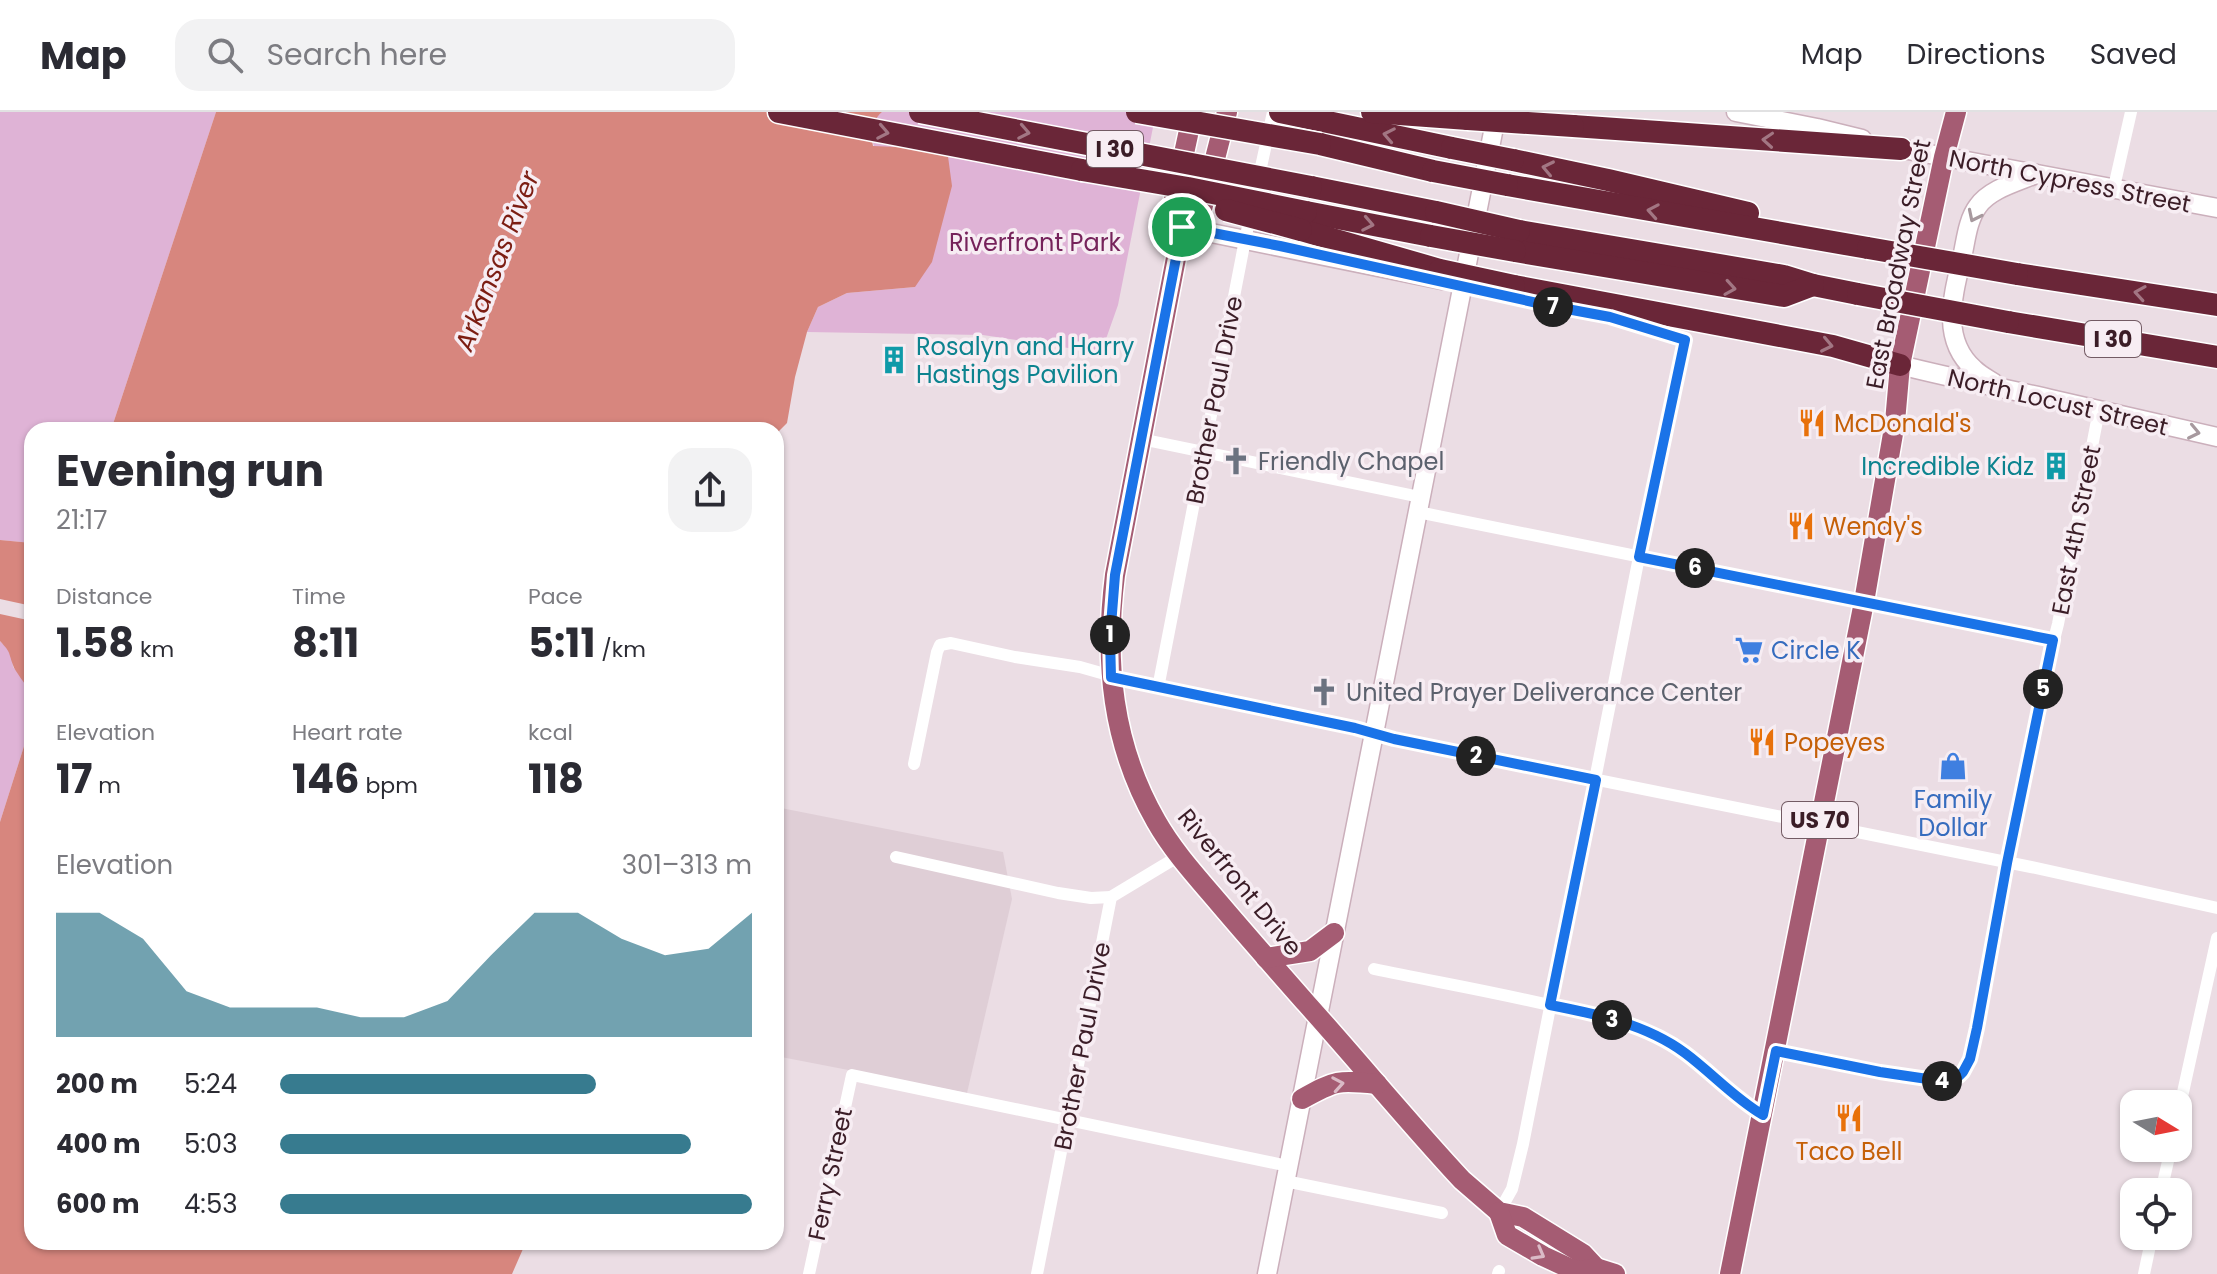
<!DOCTYPE html>
<meta charset="utf-8">
<style>
:root{--surface:#fff;--page:#f2f2f3;--text:#2b2b33;--muted:#7c7c81;--line:#e1e1e2;--accent:#377b8f}
body{margin:0;font-family:Poppins,sans-serif;background:var(--page);color:var(--text);height:100vh;display:flex;flex-direction:column;font-size:30px;white-space:nowrap}
*{box-sizing:border-box;margin:0}
p{font-size:26px;color:var(--muted)}
.icon{flex:none;width:44px;height:44px;fill:none;stroke:currentColor;stroke-width:2;stroke-linecap:round;stroke-linejoin:round}
.map{position:relative;flex:1;overflow:hidden}
.sheet{position:absolute;left:24px;top:310px;width:760px;height:828px;display:flex;flex-direction:column;background:var(--surface);border-radius:24px;box-shadow:0 2px 6px #0004}
.sheet>*{flex:none}
.needle{width:52px;rotate:100deg}
.buttons{position:absolute;left:2120px;top:978px;display:grid;gap:16px}
.buttons a{display:grid;place-items:center;width:72px;height:72px;border-radius:16px;background:var(--surface);box-shadow:0 2px 6px #0004;font-size:40px}
.pin{position:absolute;display:grid;place-items:center;width:68px;height:68px;color:#fff;margin:-34px;border:4px solid #fff;border-radius:50%;box-shadow:0 2px 8px #0007}
.km{position:absolute;width:40px;height:40px;margin:-20px;border-radius:50%;background:#222;color:#fff;font-size:22px;line-height:40px;text-align:center}
.round{display:grid;place-items:center;flex:none;width:84px;height:84px;border-radius:24px;background:var(--page)}
.summary{display:flex;align-items:center;justify-content:space-between;height:136px;padding:0 32px}
h1{font-size:44px;font-weight:700;line-height:60px}
.stats{display:grid;grid-template-columns:repeat(3,1fr);gap:12px;height:136px;padding:8px 32px}
.stats div{display:grid;align-content:center}
.stats b{font-size:40px;font-weight:700}
.stats small{font-size:22px;font-weight:400}
.stats p{font-size:22px}
.chart{height:224px;padding:16px 32px}
.chart p{display:flex;justify-content:space-between}
.chart svg{width:100%;height:144px;margin-top:8px;fill:var(--accent);opacity:.7}
ul{padding:0 32px;list-style:none;font-size:26px}
li{display:grid;grid-template-columns:128px 96px 1fr;align-items:center;height:60px}
li i{height:20px;border-radius:10px;background:var(--accent)}
header{display:flex;align-items:center;gap:48px;box-sizing:border-box;height:112px;padding:0 40px;background:var(--surface);border-bottom:2px solid var(--line)}
header strong{font-size:38px}
nav{display:flex;gap:44px;margin-inline-start:auto;font-size:28px}
.search{width:560px;height:72px;background:var(--page);display:flex;align-items:center;gap:20px;box-sizing:border-box;padding:0 28px;border-radius:24px;color:var(--muted);font-size:30px}
.map>svg:first-child{display:block}
.built{fill:#dfced6}
.green{fill:#dfb3d6}
.water{fill:#d7867e}
.pier{fill:#ebdde4}
.lines{fill:none;stroke-linecap:round;stroke-linejoin:round}
.secondary-casing{stroke:#cbafbb;stroke-width:21}
.primary-casing{stroke:#fff;stroke-width:23}
.highway-casing{stroke:#fff;stroke-width:25}
.street{stroke:#fff;stroke-width:12}
.secondary{stroke:#fff;stroke-width:18}
.primary{stroke:#a55c73;stroke-width:20}
.highway{stroke:#6a2638;stroke-width:22}
.highway-bridge-casing{stroke:#fff;stroke-width:25;stroke-linecap:butt}
.highway-bridge{stroke:#6a2638;stroke-width:22}
.oneway{stroke:#a27683}
.oneway2{stroke:#a7999e}
.oneway3{stroke:#dabac6}
.route-casing{stroke:#fff;stroke-width:16}
.route{stroke:#1a73e8;stroke-width:10}
.labels{text-anchor:middle;dominant-baseline:central;stroke-width:7;stroke-linejoin:round;paint-order:stroke}
.shield{fill:#f7edf3;stroke:#735b64;stroke-width:2}
.shield-label{font-size:22px;font-weight:bold;fill:#3b1d27}
.street-label{font-size:24px;fill:#3b1d27;stroke:#f7edf3}
.park-label{font-size:24px;fill:#76235b;stroke:#f7edf3}
.culture-label{font-size:24px;fill:#0d838f;stroke:#f7edf3;text-anchor:start}
.food-label{font-size:24px;fill:#c56008;stroke:#f7edf3;text-anchor:start}
.worship-label{font-size:24px;fill:#5b616d;stroke:#f7edf3;text-anchor:start}
.shop-label{font-size:24px;fill:#366cbe;stroke:#f7edf3;text-anchor:start}
.water-label{font-size:26px;font-style:italic;fill:#7c1d12;stroke:#f7edf3}
</style>
<header>
<strong>Map</strong>
<div class="search"><svg class="icon" aria-label="search" viewBox="0 0 24 24"><circle cx="10" cy="10" r="6"/><path d="M15 15l6 6"/></svg>Search here</div>
<nav><a>Map</a><a>Directions</a><a>Saved</a></nav>
</header>
<div class="map">
<svg width="2217" height="1162" viewBox="0 0 2217 1162">
<rect width="100%" height="100%" fill="#ebdde4"/>
<!-- built -->
<polygon class="built" points="776,695 1003,740 1012,787 967,981 776,944"/>
<!-- green -->
<g class="green">
<polygon points="0,0 216,0 111,318 32,318 32,431 0,428"/>
<polygon points="882,0 1156,0 1118,193 1101,241 983,223 807,220 818,195 847,181 915,175 871,24 876,4"/>
<polygon points="0,529 12,541 13,555 23,566 32,583 32,609 0,710"/>
</g>
<!-- water -->
<g class="water">
<path d="M216,0H882C872,8 870,22 873,34L947,37L952,74L932,150L915,175L847,181L818,195L807,220L795,265L787,311L776,322V318H111Z"/>
<path d="M0,428L32,431V583C28,575 14,558 13,553C8,539 11,541 0,529Z"/>
<polygon points="32,609 32,1130 526,1130 512,1162 0,1162 0,710"/>
</g>
<!-- pier -->
<polygon class="pier" points="0,487 32,494 32,509 0,502"/>
<g class="lines">
<defs>
<g id="secondary">
<polyline points="1736,0 1817,16 1862,27"/>
<polyline points="1887,34 2217,96"/>
<polyline points="1182,115 1442,168"/>
<path d="M1900,253C1951,266 2003,276 2055,288C2109,300 2163,313 2217,325"/>
<path d="M1994,271C1988,267 1980,263 1974,257C1939,226 1954,180 1963,141C1966,127 1968,107 1978,94C1990,77 2017,70 2036,62"/>
<polyline points="1267,1162 1497,0"/>
</g>
<g id="primary">
<path d="M1193,0L1173,92L1182,115L1115,463C1104,550 1112,632 1156,709C1173,739 1196,764 1219,791C1247,824 1277,858 1306,891C1359,950 1409,1011 1462,1068L1499,1100L1523,1105L1583,1142L1596,1156"/>
<polyline points="1182,115 1202,97 1227,0"/>
<polyline points="1266,846 1310,839 1334,821"/>
<path d="M1302,987C1336,968 1338,968 1377,972"/>
<polyline points="1499,1100 1507,1123 1543,1144 1569,1156 1579,1159 1596,1156 1615,1162"/>
<polyline points="1730,1162 1864,490 1895,310 1900,253 1944,45 1956,0"/>
</g>
<g id="highway">
<polyline points="779,0 1082,58"/>
<polyline points="1280,0 1452,36"/>
<polyline points="1372,0 1468,7"/>
<polyline points="1573,14 1901,37"/>
<polyline points="1320,32 1433,59"/>
<polyline points="1513,48 1608,68 1748,101"/>
<polyline points="1507,73 1868,136"/>
<polyline points="1311,75 1436,100"/>
<polyline points="1306,100 1431,124"/>
<polyline points="1301,118 1440,158"/>
<polyline points="1519,119 1784,164 1813,173 1858,182"/>
<polyline points="1515,139 1784,184 1813,173"/>
<polyline points="2017,162 2217,193"/>
<polyline points="1514,174 1833,234 1900,253"/>
<polyline points="2008,210 2217,245"/>
</g>
</defs>
<!-- secondary casing -->
<use href="#secondary" class="secondary-casing"/>
<!-- primary casing -->
<use href="#primary" class="primary-casing"/>
<!-- highway casing -->
<use href="#highway" class="highway-casing"/>
<!-- street -->
<g class="street">
<polyline points="2114,75 2131,0"/>
<polyline points="1481,178 1610,205 1685,228 1639,445 1523,1032 1512,1077 1499,1100"/>
<polyline points="1141,327 1420,385"/>
<polyline points="1418,400 2053,528"/>
<polyline points="1158,576 1245,128 1273,0"/>
<polyline points="914,652 937,540 940,533 951,531 1015,545 1080,555 1140,572 1355,616 1394,627 2031,755 2217,796"/>
<polyline points="896,745 1058,781 1091,786 1111,785"/>
<path d="M1374,857C1446,872 1519,884 1590,903C1614,909 1639,913 1661,925C1698,947 1726,981 1763,1003"/>
<polyline points="1776,939 1880,960 1941,969 1959,964 1967,954 1977,916 2007,751 2046,559 2058,512 2099,298"/>
<polyline points="2178,1003 2217,826"/>
<polyline points="1285,1069 1442,1101"/>
<polyline points="2161,1080 2171,1036"/>
<polyline points="809,1162 852,963 1288,1054"/>
<polyline points="1037,1162 1111,785 1179,744"/>
<polyline points="1498,1162 1499,1159"/>
<polyline points="2144,1162 2152,1124"/>
</g>
<!-- secondary -->
<use href="#secondary" class="secondary"/>
<!-- primary -->
<use href="#primary" class="primary"/>
<!-- highway -->
<use href="#highway" class="highway"/>
<defs>
<g id="highway-bridge">
<polyline points="920,0 1311,75"/>
<polyline points="1137,0 1320,32"/>
<polyline points="1468,7 1573,14"/>
<polyline points="1452,36 1513,48"/>
<polyline points="1082,58 1188,76 1306,100"/>
<polyline points="1433,59 1507,73"/>
<polyline points="1226,98 1301,118"/>
<polyline points="1436,100 1519,119"/>
<polyline points="1431,124 1515,139"/>
<polyline points="1868,136 2017,162"/>
<polyline points="1440,158 1514,174"/>
<polyline points="1858,182 2008,210"/>
</g>
</defs>
<!-- highway-bridge casing -->
<use href="#highway-bridge" class="highway-bridge-casing"/>
<!-- highway-bridge -->
<use href="#highway-bridge" class="highway-bridge"/>
</g>
<!-- one-way arrows -->
<defs><path id="oneway-chevron" d="M-2-3.5L2.5 0L-2 3.5" fill="none" stroke-width="1.6" stroke-linecap="round" stroke-linejoin="round" transform="scale(2)"/></defs>
<g class="oneway">
<use href="#oneway-chevron" transform="translate(883 20) rotate(11)"/>
<use href="#oneway-chevron" transform="translate(1024 20) rotate(11)"/>
<use href="#oneway-chevron" transform="translate(1389 23) rotate(-169)"/>
<use href="#oneway-chevron" transform="translate(1768 28) rotate(-176)"/>
<use href="#oneway-chevron" transform="translate(1548 56) rotate(-168)"/>
<use href="#oneway-chevron" transform="translate(1653 99) rotate(-170)"/>
<use href="#oneway-chevron" transform="translate(1368 112) rotate(11)"/>
<use href="#oneway-chevron" transform="translate(1730 176) rotate(9)"/>
<use href="#oneway-chevron" transform="translate(2140 181) rotate(-171)"/>
<use href="#oneway-chevron" transform="translate(1827 233) rotate(12)"/>
</g>
<g class="oneway2">
<use href="#oneway-chevron" transform="translate(1974 104) rotate(116)"/>
<use href="#oneway-chevron" transform="translate(2194 320) rotate(12)"/>
</g>
<g class="oneway3">
<use href="#oneway-chevron" transform="translate(1338 972) rotate(-10)"/>
<use href="#oneway-chevron" transform="translate(1539 1142) rotate(29)"/>
</g>
<g class="lines">
<defs>
<path id="route" d="M1182,115L1280,134L1551,194L1610,205L1685,228L1639,445L2053,528L2007,751L1977,916L1970,947L1963,960L1959,964L1941,969L1880,960L1776,939L1763,1003C1734,986 1712,961 1685,941C1646,912 1596,902 1550,893L1596,668L1394,627L1355,616L1111,565L1110,526L1115,463Z"/>
</defs>
<!-- route casing -->
<use href="#route" class="route-casing"/>
<!-- route -->
<use href="#route" class="route"/>
</g>
<!-- icons -->
<defs>
<symbol id="building-bare" viewBox="-9 -9 18 18"><path d="M-4-6H4V6H1V3H-1V6H-4ZM-2.5-4.3h1.7v1.8h-1.7ZM.8-4.3h1.7v1.8H.8ZM-2.5-1h1.7V.8h-1.7ZM.8-1h1.7V.8H.8Z" fill="#0f9aa8" stroke="#f7edf3" stroke-width="2.5" paint-order="stroke"/></symbol>
<symbol id="restaurant-bare" viewBox="-9 -9 18 18"><path d="M-5-6h1v4h1v-4h1v4h1v-4h1v5L-1.5 .5V6h-2V.5L-5-1ZM5-6V6H3V1.5H1.5Q1.5-4 5-6Z" fill="#e8710a" stroke="#f7edf3" stroke-width="2.5" paint-order="stroke"/></symbol>
<symbol id="church-bare" viewBox="-9 -9 18 18"><path d="M-1.2-6h2.4v3.5h3.3v2.4h-3.3V6h-2.4V-.1h-3.3v-2.4h3.3Z" fill="#6b7280" stroke="#f7edf3" stroke-width="2.5" paint-order="stroke"/></symbol>
<symbol id="supermarket-bare" viewBox="-9 -9 18 18"><path d="M-6-5.5h2.5l.6 2H6L4.5 2H-2.5L-4.4-4H-6ZM-1.5 3.2a1.3 1.3 0 1 0 .1 0ZM3 3.2a1.3 1.3 0 1 0 .1 0Z" fill="#3f7fe0" stroke="#f7edf3" stroke-width="2.5" paint-order="stroke"/></symbol>
<symbol id="shop-bare" viewBox="-9 -9 18 18"><path d="M-5-2.5h2.3a2.7 3.5 0 0 1 5.4 0H5L5.5 6h-11ZM-1.5-2.5h3a1.5 2.3 0 0 0-3 0Z" fill="#3f7fe0" stroke="#f7edf3" stroke-width="2.5" paint-order="stroke"/></symbol>
</defs>
<g fill-rule="evenodd">
<use href="#building-bare" x="874" y="228" width="40" height="40"/>
<use href="#restaurant-bare" x="1792" y="291" width="40" height="40"/>
<use href="#church-bare" x="1216" y="329" width="40" height="40"/>
<use href="#building-bare" x="2036" y="334" width="40" height="40"/>
<use href="#restaurant-bare" x="1781" y="394" width="40" height="40"/>
<use href="#supermarket-bare" x="1729" y="518" width="40" height="40"/>
<use href="#church-bare" x="1304" y="560" width="40" height="40"/>
<use href="#restaurant-bare" x="1742" y="610" width="40" height="40"/>
<use href="#shop-bare" x="1933" y="634" width="40" height="40"/>
<use href="#restaurant-bare" x="1829" y="986" width="40" height="40"/>
</g>
<g class="labels">
<!-- shield labels -->
<g class="shield">
<rect x="1087" y="19" width="56" height="36" rx="6"/>
<rect x="2085" y="209" width="56" height="36" rx="6"/>
<rect x="1782" y="690" width="76" height="36" rx="6"/>
</g>
<g class="shield-label">
<text x="1115" y="37">I 30</text>
<text x="2113" y="227">I 30</text>
<text x="1820" y="708">US 70</text>
</g>
<!-- street labels -->
<g class="street-label">
<text transform="translate(2070 69) rotate(11)">North Cypress Street</text>
<text transform="translate(1898 152) rotate(-79)">East Broadway Street</text>
<text transform="translate(1214 288) rotate(-79)">Brother Paul Drive</text>
<text transform="translate(2058 290) rotate(13)">North Locust Street</text>
<text transform="translate(2076 418) rotate(-79)">East 4th Street</text>
<text transform="translate(1240 770) rotate(51)">Riverfront Drive</text>
<text transform="translate(1082 934) rotate(-79)">Brother Paul Drive</text>
<text transform="translate(830 1062) rotate(-78)">Ferry Street</text>
</g>
<!-- park labels -->
<g class="park-label">
<text x="1035" y="130">Riverfront Park</text>
</g>
<!-- culture labels -->
<g class="culture-label">
<text x="916" y="234">Rosalyn and Harry<tspan x="916" dy="28">Hastings Pavilion</tspan></text>
<text x="2034" y="354" text-anchor="end">Incredible Kidz</text>
</g>
<!-- food labels -->
<g class="food-label">
<text x="1834" y="311">McDonald's</text>
<text x="1823" y="414">Wendy's</text>
<text x="1784" y="630">Popeyes</text>
<text x="1849" y="1039" text-anchor="middle">Taco Bell</text>
</g>
<!-- worship labels -->
<g class="worship-label">
<text x="1258" y="349">Friendly Chapel</text>
<text x="1346" y="580">United Prayer Deliverance Center</text>
</g>
<!-- shop labels -->
<g class="shop-label">
<text x="1771" y="538">Circle K</text>
<text x="1953" y="687" text-anchor="middle">Family<tspan x="1953" dy="28">Dollar</tspan></text>
</g>
<!-- water labels -->
<g class="water-label">
<text transform="translate(497 149) rotate(-69)">Arkansas River</text>
</g>
</g>
</svg>
<div class="buttons">
<a><svg class="needle" viewBox="-14 -14 28 28"><path d="M0-13l5 13h-10z" fill="#e53935"/><path d="M0 13l5-13h-10z" fill="#7c7c81"/></svg></a>
<a><svg class="icon" aria-label="locate" viewBox="0 0 24 24"><circle cx="12" cy="12" r="6"/><path d="M12 2v4M12 18v4M2 12h4M18 12h4"/></svg></a>
</div>
<div class="pin" style="left:1182px;top:115px;background:#1e9e55"><svg class="icon" aria-label="arrive" viewBox="0 0 24 24"><path d="M6 21V4h12l-3 4 3 4H6"/></svg></div>
<b class="km" style="left:1110px;top:523px">1</b>
<b class="km" style="left:1476px;top:644px">2</b>
<b class="km" style="left:1612px;top:908px">3</b>
<b class="km" style="left:1942px;top:969px">4</b>
<b class="km" style="left:2043px;top:577px">5</b>
<b class="km" style="left:1695px;top:456px">6</b>
<b class="km" style="left:1553px;top:195px">7</b>
<section class="sheet">
<div class="summary"><div><h1>Evening run</h1><p>21:17</p></div><a class="round"><svg class="icon" aria-label="share" viewBox="0 0 24 24"><path d="M12 15V3M7 8l5-5 5 5M5 13v7h14v-7"/></svg></a></div>
<div class="stats">
<div><p>Distance</p><b>1.58<small> km</small></b></div>
<div><p>Time</p><b>8:11</b></div>
<div><p>Pace</p><b>5:11<small> /km</small></b></div>
</div>
<div class="stats">
<div><p>Elevation</p><b>17<small> m</small></b></div>
<div><p>Heart rate</p><b>146<small> bpm</small></b></div>
<div><p>kcal</p><b>118</b></div>
</div>
<div class="chart"><p><span>Elevation</span>301–313 m</p>
<svg viewBox="0 0 160 44" preserveAspectRatio="none"><path d="M0 44V6L10 6L20 14L30 30L40 35L50 35L60 35L70 38L80 38L90 33L100 19L110 6L120 6L130 14L140 19L150 17L160 6V44z"/></svg>
</div>
<ul>
<li><b>200 m</b>5:24<i style="width:67%"></i></li>
<li><b>400 m</b>5:03<i style="width:87%"></i></li>
<li><b>600 m</b>4:53<i style="width:100%"></i></li>
</ul>
</section>
</div>
